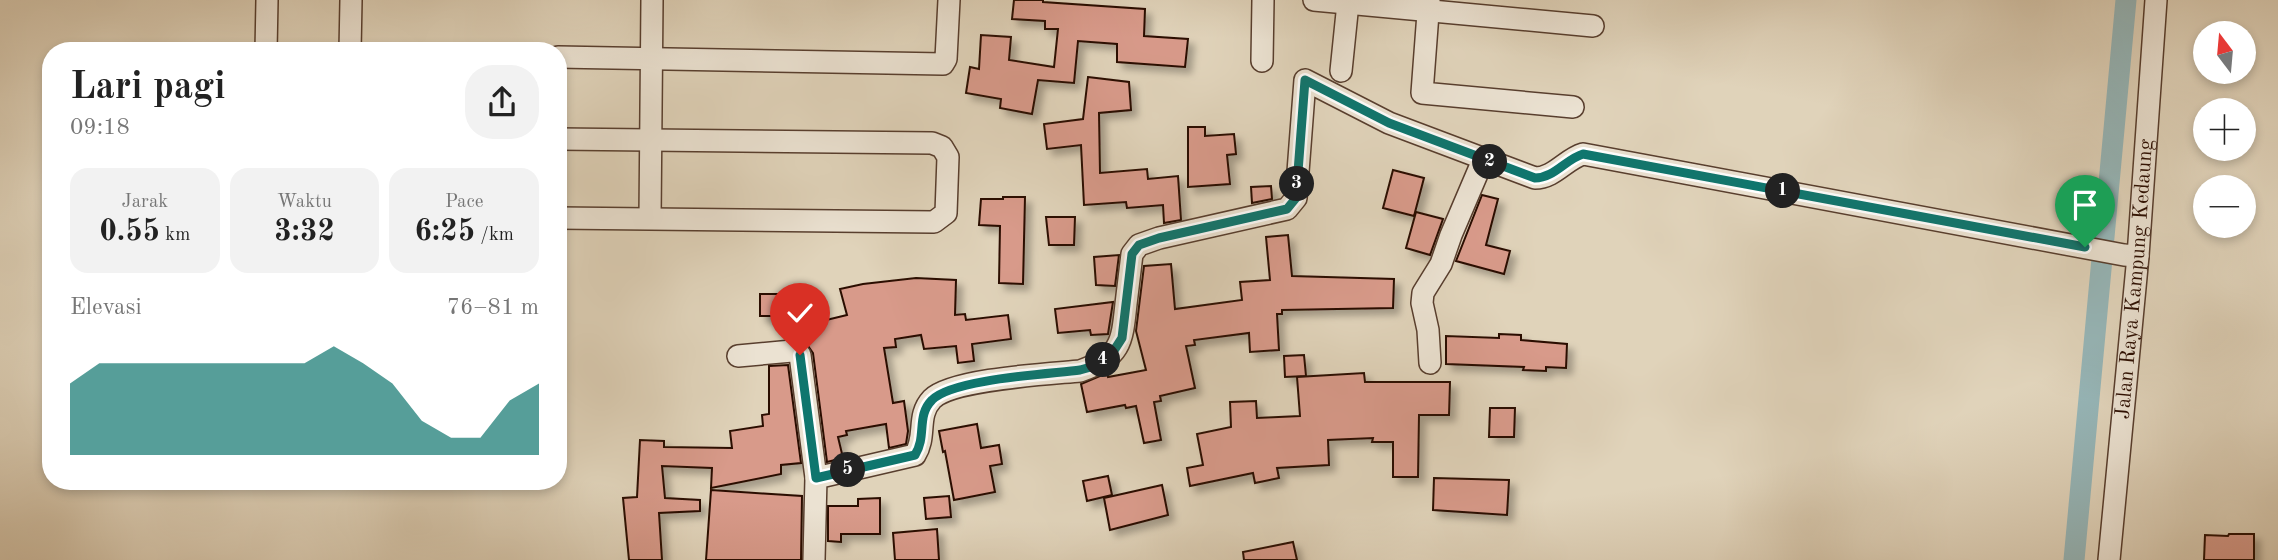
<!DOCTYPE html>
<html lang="id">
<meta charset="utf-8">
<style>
:root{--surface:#fff;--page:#f2f2f2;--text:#222;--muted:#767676;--accent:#0f766e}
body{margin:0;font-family:"Old Standard TT",serif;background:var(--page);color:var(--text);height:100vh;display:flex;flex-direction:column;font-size:26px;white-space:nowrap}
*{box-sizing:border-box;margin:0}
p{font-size:23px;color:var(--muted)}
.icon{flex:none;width:38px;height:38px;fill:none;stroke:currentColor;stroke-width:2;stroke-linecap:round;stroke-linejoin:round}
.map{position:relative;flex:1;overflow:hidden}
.panel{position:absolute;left:42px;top:42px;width:525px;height:448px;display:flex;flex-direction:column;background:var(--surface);border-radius:28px;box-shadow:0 4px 10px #0003}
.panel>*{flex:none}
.needle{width:46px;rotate:344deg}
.tools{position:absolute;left:2193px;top:21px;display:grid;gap:14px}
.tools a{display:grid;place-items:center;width:63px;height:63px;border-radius:50%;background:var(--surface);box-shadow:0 4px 10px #0003;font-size:35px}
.pin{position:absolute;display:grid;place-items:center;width:60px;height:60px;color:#fff;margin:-72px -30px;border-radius:50% 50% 50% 0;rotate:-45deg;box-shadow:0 0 7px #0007}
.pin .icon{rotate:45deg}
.km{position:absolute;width:35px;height:35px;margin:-18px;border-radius:50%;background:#222;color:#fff;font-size:19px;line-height:35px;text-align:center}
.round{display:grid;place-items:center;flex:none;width:74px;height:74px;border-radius:28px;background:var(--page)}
.summary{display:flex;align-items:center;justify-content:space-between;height:119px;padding:0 28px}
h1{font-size:38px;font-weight:700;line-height:52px}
.stats{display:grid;grid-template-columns:repeat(3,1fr);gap:10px;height:119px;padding:7px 28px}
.stats div{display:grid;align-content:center;border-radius:18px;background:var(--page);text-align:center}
.stats b{font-size:30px;font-weight:700}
.stats small{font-size:19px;font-weight:400}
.stats p{font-size:19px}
.chart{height:196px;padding:14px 28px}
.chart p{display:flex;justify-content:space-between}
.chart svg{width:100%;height:126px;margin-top:7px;fill:var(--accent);opacity:.7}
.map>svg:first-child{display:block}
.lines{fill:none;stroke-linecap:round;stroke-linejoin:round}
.canal{stroke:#96b6b8;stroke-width:21}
.building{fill:#d89a8a;stroke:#2b0d00;stroke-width:2;filter:url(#shadow)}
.street-casing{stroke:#583e2e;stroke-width:24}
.street{stroke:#ebe2d2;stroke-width:21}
.route-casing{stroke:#fff;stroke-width:14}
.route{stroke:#0f766e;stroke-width:9}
.labels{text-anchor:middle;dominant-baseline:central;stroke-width:5;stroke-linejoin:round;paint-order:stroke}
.street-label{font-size:21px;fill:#2b0d00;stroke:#ebe2d2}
</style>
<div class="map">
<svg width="2278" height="560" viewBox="0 0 2278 560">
<defs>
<filter id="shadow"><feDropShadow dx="6" dy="6" stdDeviation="3.5" flood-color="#0004"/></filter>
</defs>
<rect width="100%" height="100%" fill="#e0d3ba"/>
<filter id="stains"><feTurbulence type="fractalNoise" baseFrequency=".00286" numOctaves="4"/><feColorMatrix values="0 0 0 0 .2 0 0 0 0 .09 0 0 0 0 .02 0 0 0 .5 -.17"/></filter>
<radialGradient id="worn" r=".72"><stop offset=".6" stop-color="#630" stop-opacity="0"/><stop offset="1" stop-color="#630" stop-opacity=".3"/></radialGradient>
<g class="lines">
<!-- canal -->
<polyline class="canal" points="2074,560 2126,0"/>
</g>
<!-- building -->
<g class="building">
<polygon points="1014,0 1043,0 1043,2 1145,9 1144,36 1188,39 1185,67 1117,62 1117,44 1078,41 1074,83 1038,80 1032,114 1000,108 1001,99 966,93 970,67 979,69 981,35 1011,37 1009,60 1054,67 1058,29 1045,29 1045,21 1012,19"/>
<polygon points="1088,77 1129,82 1131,110 1099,113 1100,173 1147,169 1148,179 1178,176 1181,220 1164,223 1163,205 1127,208 1126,202 1084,205 1081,145 1047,149 1044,124 1083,119"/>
<polygon points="1188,127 1205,127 1205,136 1234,134 1236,154 1227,155 1230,184 1188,187"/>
<polygon points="1393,170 1424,178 1414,216 1383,208"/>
<polygon points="1271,186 1272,199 1252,203 1251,187"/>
<polygon points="1482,195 1498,199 1486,245 1510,251 1504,274 1456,261"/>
<polygon points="1003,197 1025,197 1023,284 999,283 1000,226 979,225 981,199 1003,199"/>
<polygon points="1416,212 1443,219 1430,255 1406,248"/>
<polygon points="1046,217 1075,217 1074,245 1049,245"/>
<polygon points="1288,235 1292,276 1394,279 1393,308 1282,310 1282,314 1277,314 1279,350 1250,352 1249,333 1194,340 1195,345 1186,346 1195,388 1160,396 1161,401 1154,402 1161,440 1144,443 1136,406 1126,408 1125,405 1087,412 1081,384 1107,373 1108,377 1146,370 1136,331 1144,266 1171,264 1175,309 1242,300 1240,282 1270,280 1266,237"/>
<polygon points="1119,255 1115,286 1096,285 1094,257"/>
<polygon points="916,278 956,280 955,315 965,314 966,320 1008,315 1011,339 972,344 974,361 958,363 956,346 924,349 921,335 895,339 896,347 884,348 893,403 904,401 908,431 906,444 889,448 886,424 846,431 847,435 838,437 843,458 827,462 813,353 806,343 795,338 793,328 847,315 840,289 863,284"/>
<polygon points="760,294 780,294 779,316 760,316"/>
<polygon points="1113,302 1108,334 1091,335 1090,330 1058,333 1055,309"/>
<polygon points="1499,334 1521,335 1521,340 1567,344 1566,368 1546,367 1546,371 1523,370 1524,367 1446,364 1446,336 1499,338"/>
<polygon points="1304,355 1306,376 1285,377 1284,356"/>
<polygon points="788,365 801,463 781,465 781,474 711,488 712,468 662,466 665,498 700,500 700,511 659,513 662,560 629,560 623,498 637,497 640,440 664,441 664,447 732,448 730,431 763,426 762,415 769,414 769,366"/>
<polygon points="1364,373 1365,382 1450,382 1449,415 1419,415 1418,477 1393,477 1393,442 1372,442 1373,438 1328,440 1329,465 1277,468 1279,478 1255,483 1253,473 1190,486 1187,468 1203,465 1197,434 1231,427 1230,402 1256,401 1257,418 1300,416 1297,377"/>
<polygon points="1490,408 1515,408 1514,437 1489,437"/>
<polygon points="977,424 981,448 999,445 1002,464 990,466 995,492 954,500 945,451 943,452 939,431"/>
<polygon points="1108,476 1112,495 1087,501 1083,481"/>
<polygon points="1434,478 1509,480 1507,515 1433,510"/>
<polygon points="1162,485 1168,515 1110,530 1104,498"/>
<polygon points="711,490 802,496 801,560 706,560"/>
<polygon points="949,496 951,517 926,519 924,498"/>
<polygon points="880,498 880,534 841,534 841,542 828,541 828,506 858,506 858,499"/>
<polygon points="937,529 939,560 895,560 893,533"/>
<polygon points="2229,534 2254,534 2254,560 2204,560 2205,535 2228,536"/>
<polygon points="1293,542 1297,560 1244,560 1243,552"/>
</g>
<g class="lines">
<defs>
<g id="street">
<polyline points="1314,0 1593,26"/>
<polyline points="1429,0 1422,93 1573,107"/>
<polyline points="266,51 267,0"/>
<polyline points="350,51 351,0"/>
<polyline points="558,57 943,64 946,59 949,0"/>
<polyline points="1262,61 1263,0"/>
<polyline points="1341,71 1348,3"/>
<polyline points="558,139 932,143 942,147 948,157 946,213 934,222 558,218"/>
<polyline points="650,218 652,0"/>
<polyline points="738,356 792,351 797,352 800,355 816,478"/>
<polyline points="1430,363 1428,330 1422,303 1423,293 1441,264 1451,235 1483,160"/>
<path d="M814,560L816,478L915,455C927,436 916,416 932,399C952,379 1049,374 1080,371C1121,357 1122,343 1126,304C1128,287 1130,271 1132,254L1139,245L1159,238L1287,209L1296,198L1305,80L1389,123L1535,178C1554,178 1566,159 1583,154L2124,255L2138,256"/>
<path id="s1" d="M2109,560L2138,256L2156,0"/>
</g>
</defs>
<!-- street casing -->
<use href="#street" class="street-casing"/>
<!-- street -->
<use href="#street" class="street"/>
</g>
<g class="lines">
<defs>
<path id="route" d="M800,355L816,478L915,455C927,436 916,416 932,400C952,379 1049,374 1080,370L1098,365L1113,352L1122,338L1132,254L1139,245L1159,238L1287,209L1296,198L1305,80L1389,123L1535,178C1554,178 1566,159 1583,154L2085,247"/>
</defs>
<!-- route casing -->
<use href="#route" class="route-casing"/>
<!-- route -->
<use href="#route" class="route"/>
</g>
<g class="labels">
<!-- street labels -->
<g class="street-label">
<text stroke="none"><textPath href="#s1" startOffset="282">Jalan Raya Kampung Kedaung</textPath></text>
</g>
</g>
<rect width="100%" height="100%" filter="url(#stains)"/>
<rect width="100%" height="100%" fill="url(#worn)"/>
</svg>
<div class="tools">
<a><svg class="needle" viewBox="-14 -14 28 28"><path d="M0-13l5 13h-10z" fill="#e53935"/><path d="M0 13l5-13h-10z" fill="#767676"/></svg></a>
<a>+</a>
<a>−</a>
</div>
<div class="pin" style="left:2085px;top:247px;background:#1e9e55"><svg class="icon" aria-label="arrive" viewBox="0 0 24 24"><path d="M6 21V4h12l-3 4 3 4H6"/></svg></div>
<div class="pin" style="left:800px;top:355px;background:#d93025"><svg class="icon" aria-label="check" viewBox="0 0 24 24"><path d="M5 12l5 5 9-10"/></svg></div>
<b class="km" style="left:1783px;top:191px">1</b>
<b class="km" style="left:1490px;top:162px">2</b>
<b class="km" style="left:1297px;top:184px">3</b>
<b class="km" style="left:1103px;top:360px">4</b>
<b class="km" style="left:848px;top:470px">5</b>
<section class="panel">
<div class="summary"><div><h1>Lari pagi</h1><p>09:18</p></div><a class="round"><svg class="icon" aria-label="share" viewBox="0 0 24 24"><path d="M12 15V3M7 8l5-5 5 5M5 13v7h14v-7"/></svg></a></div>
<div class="stats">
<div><p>Jarak</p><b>0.55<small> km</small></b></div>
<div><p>Waktu</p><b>3:32</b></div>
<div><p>Pace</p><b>6:25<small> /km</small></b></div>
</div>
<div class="chart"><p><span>Elevasi</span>76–81 m</p>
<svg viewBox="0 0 160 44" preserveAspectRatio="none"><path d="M0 44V19L10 12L20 12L30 12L40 12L50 12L60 12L70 12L80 12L90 6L100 12L110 19L120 32L130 38L140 38L150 25L160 19V44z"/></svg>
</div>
</section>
</div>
